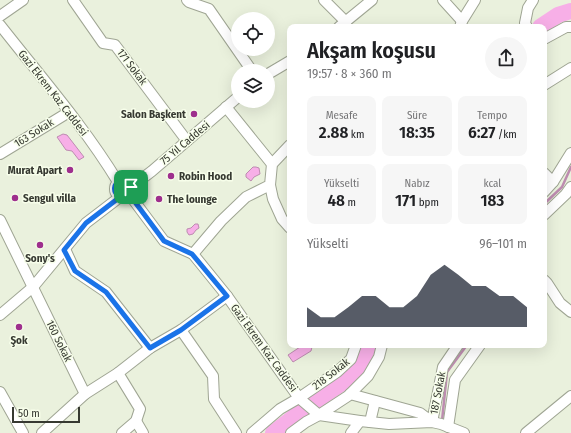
<!DOCTYPE html>
<html lang="tr">
<meta charset="utf-8">
<style>
:root{--surface:#fff;--page:#f6f6f6;--text:#202124;--muted:#757577;--accent:#111827}
body{margin:0;font-family:"Fira Sans Condensed",sans-serif;background:var(--page);color:var(--text);height:100vh;display:flex;flex-direction:column;font-size:15px;white-space:nowrap}
*{box-sizing:border-box;margin:0}
p{font-size:13px;color:var(--muted)}
.icon{flex:none;width:22px;height:22px;fill:none;stroke:currentColor;stroke-width:2;stroke-linecap:round;stroke-linejoin:round}
.map{position:relative;flex:1;overflow:hidden}
.drawer{position:absolute;left:287px;top:24px;width:260px;height:324px;display:flex;flex-direction:column;background:var(--surface);border-radius:8px;box-shadow:0 4px 16px #0002}
.drawer>*{flex:none}
.tools{position:absolute;left:231px;top:12px;display:grid;gap:8px}
.tools a{display:grid;place-items:center;width:44px;height:44px;border-radius:50%;background:var(--surface);box-shadow:0 4px 16px #0002;font-size:20px}
.scale{position:absolute;left:12px;bottom:10px;width:68px;box-sizing:border-box;padding-left:4px;border:2px solid #363931;border-top:0;font-size:11px;line-height:14px;white-space:nowrap;color:#363931;-webkit-text-stroke:3px #f7feea;paint-order:stroke}
.pin{position:absolute;display:grid;place-items:center;width:34px;height:34px;color:#fff;margin:-17px;border-radius:8px;box-shadow:0 2px 6px #0006}
.round{display:grid;place-items:center;flex:none;width:42px;height:42px;border-radius:21px;background:var(--page)}
.overview{display:flex;align-items:center;justify-content:space-between;height:68px;padding:0 20px}
h1{font-size:22px;font-weight:600;line-height:30px}
.metrics{display:grid;grid-template-columns:repeat(3,1fr);gap:6px;height:68px;padding:4px 20px}
.metrics div{display:grid;align-content:center;border-radius:8px;background:var(--page);text-align:center}
.metrics b{font-size:17px;font-weight:600}
.metrics small{font-size:11px;font-weight:400}
.metrics p{font-size:11px}
.chart{height:112px;padding:8px 20px}
.chart p{display:flex;justify-content:space-between}
.chart svg{width:100%;height:72px;margin-top:4px;fill:var(--accent);opacity:.7}
.map>svg:first-child{display:block}
.water{fill:#f7afe7;stroke:#bd8cb0}
.lines{fill:none;stroke-linecap:round;stroke-linejoin:round}
.stream{stroke:#bd8cb0;stroke-width:2.5}
.river{stroke:#f7afe7;stroke-width:16}
.street-casing{stroke:#9fa593;stroke-width:12}
.street{stroke:#fff;stroke-width:10}
.route-casing{stroke:#fff;stroke-width:8}
.route{stroke:#1a73e8;stroke-width:5}
.poi-dot{fill:#9e2f8d;stroke:#f7feea;stroke-width:1.5}
.labels{text-anchor:middle;dominant-baseline:central;stroke-width:3;stroke-linejoin:round;paint-order:stroke}
.street-label{font-size:11px;fill:#363931;stroke:#f7feea}
.poi-label{font-size:11px;font-weight:bold;fill:#363931;stroke:#f7feea;text-anchor:start}
</style>
<div class="map">
<svg width="571" height="433" viewBox="0 0 571 433">
<rect width="100%" height="100%" fill="#eaf1dd"/>
<!-- water -->
<g class="water">
<polygon points="63,134 67,135 84,157 79,160 72,151 66,150 57,137"/>
<polygon points="253,167 256,167 259,168 260,174 254,177 251,181 246,177 246,174"/>
<polygon points="195,224 198,224 199,228 196,230 193,234 189,235 187,232 187,229 191,228"/>
<polygon points="303,345 311,345 312,347 311,351 293,362 288,355"/>
</g>
<g class="lines">
<!-- stream -->
<g class="stream">
<polyline points="544,204 562,187 571,167"/>
<polyline points="442,421 447,372 467,345"/>
</g>
<!-- river -->
<g class="river">
<polyline points="540,27 558,15 571,11"/>
<polyline points="273,433 300,412 354,375 363,362 369,345"/>
</g>
<defs>
<g id="street">
<polyline points="73,0 103,43 115,45 187,141"/>
<polyline points="187,0 189,2 209,9 252,71"/>
<polyline points="324,0 346,22"/>
<polyline points="443,0 462,21"/>
<polyline points="0,16 23,0"/>
<path d="M0,25C40,76 84,126 118,182"/>
<polyline points="339,27 372,0"/>
<polyline points="460,27 462,21 475,0"/>
<polyline points="527,27 525,23 528,8 533,0"/>
<polyline points="544,39 566,27 571,27"/>
<polyline points="268,74 290,61"/>
<polyline points="544,85 571,68"/>
<polyline points="226,107 272,164"/>
<polyline points="0,154 69,112"/>
<polyline points="544,173 553,182"/>
<circle cx="123" cy="189" r="8"/>
<polyline points="270,185 273,199 282,219 290,228"/>
<polyline points="131,187 152,171 238,97"/>
<polyline points="544,192 553,182 571,153"/>
<polyline points="129,194 164,241 193,254 227,296 299,398 319,415"/>
<polyline points="544,215 566,194 571,187"/>
<polyline points="0,220 85,394"/>
<polyline points="65,249 75,271 106,292 150,348"/>
<polyline points="193,254 221,221 246,197 270,185 272,164 290,145"/>
<polyline points="544,280 547,283 560,303 571,312"/>
<polyline points="0,315 33,287 86,223 120,197"/>
<polyline points="181,330 213,376 214,399 236,433"/>
<polyline points="118,373 140,409 136,421 122,433"/>
<polyline points="0,392 23,433"/>
<polyline points="350,394 420,413 432,422 443,367 458,345"/>
<polyline points="319,415 360,421 389,424 432,422 441,424 464,433"/>
<polyline points="136,421 143,433"/>
<polyline points="370,422 375,401"/>
<polyline points="448,427 455,380 480,345"/>
<polyline points="42,433 85,394 118,373 150,348 181,330 227,296"/>
<polyline points="252,433 280,409 299,398 337,372 351,359 356,345"/>
<polyline points="291,433 306,422 319,415 348,396 368,376 379,357 382,345"/>
<polyline points="351,433 360,421"/>
<polyline points="526,433 571,396"/>
</g>
</defs>
<!-- street casing -->
<use href="#street" class="street-casing"/>
<!-- street -->
<use href="#street" class="street"/>
</g>
<g class="lines">
<defs>
<path id="route" d="M121,180H124L129,183C131,187 132,191 129,194L164,241L192,254L227,296L181,330L150,348L106,292L75,271L64,250L86,223L120,197C112,192 113,184 121,180Z"/>
</defs>
<!-- route casing -->
<use href="#route" class="route-casing"/>
<!-- route -->
<use href="#route" class="route"/>
</g>
<!-- markers -->
<g class="poi-dot">
<circle cx="194" cy="114" r="4"/>
<circle cx="70" cy="170" r="4"/>
<circle cx="171" cy="176" r="4"/>
<circle cx="15" cy="198" r="4"/>
<circle cx="159" cy="199" r="4"/>
<circle cx="40" cy="245" r="4"/>
<circle cx="19" cy="327" r="4"/>
</g>
<g class="labels">
<!-- street labels -->
<g class="street-label">
<text transform="translate(132 67) rotate(53)">171 Sokak</text>
<text transform="translate(53 93) rotate(52)">Gazi Ekrem Kaz Caddesi</text>
<text transform="translate(34 133) rotate(-32)">163 Sokak</text>
<text transform="translate(185 143) rotate(-40)">75 Yıl Caddesi</text>
<text transform="translate(59 341) rotate(64)">160 Sokak</text>
<text transform="translate(264 348) rotate(54)">Gazi Ekrem Kaz Caddesi</text>
<text transform="translate(331 374) rotate(-38)">218 Sokak</text>
<text transform="translate(438 393) rotate(-79)">187 Sokak</text>
</g>
<!-- poi labels -->
<g class="poi-label">
<text x="186" y="114" text-anchor="end">Salon Başkent</text>
<text x="62" y="170" text-anchor="end">Murat Apart</text>
<text x="179" y="176">Robin Hood</text>
<text x="23" y="198">Sengul villa</text>
<text x="167" y="199">The lounge</text>
<text x="40" y="258" text-anchor="middle">Sony's</text>
<text x="19" y="340" text-anchor="middle">Şok</text>
</g>
</g>
</svg>
<div class="tools">
<a><svg class="icon" aria-label="locate" viewBox="0 0 24 24"><circle cx="12" cy="12" r="6"/><path d="M12 2v4M12 18v4M2 12h4M18 12h4"/></svg></a>
<a><svg class="icon" aria-label="layers" viewBox="0 0 24 24"><path d="M12 4l9 5-9 5-9-5zM3 14l9 5 9-5"/></svg></a>
</div>
<div class="scale">50 m</div>
<div class="pin" style="left:131px;top:187px;background:#1e9e55"><svg class="icon" aria-label="arrive" viewBox="0 0 24 24"><path d="M6 21V4h12l-3 4 3 4H6"/></svg></div>
<section class="drawer">
<div class="overview"><div><h1>Akşam koşusu</h1><p>19:57 · 8 × 360 m</p></div><a class="round"><svg class="icon" aria-label="share" viewBox="0 0 24 24"><path d="M12 15V3M7 8l5-5 5 5M5 13v7h14v-7"/></svg></a></div>
<div class="metrics">
<div><p>Mesafe</p><b>2.88<small> km</small></b></div>
<div><p>Süre</p><b>18:35</b></div>
<div><p>Tempo</p><b>6:27<small> /km</small></b></div>
</div>
<div class="metrics">
<div><p>Yükselti</p><b>48<small> m</small></b></div>
<div><p>Nabız</p><b>171<small> bpm</small></b></div>
<div><p>kcal</p><b>183</b></div>
</div>
<div class="chart"><p><span>Yükselti</span>96–101 m</p>
<svg viewBox="0 0 160 44" preserveAspectRatio="none"><path d="M0 44V32L10 38L20 38L30 32L40 25L50 25L60 32L70 32L80 25L90 12L100 6L110 12L120 19L130 19L140 25L150 25L160 32V44z"/></svg>
</div>
</section>
</div>
